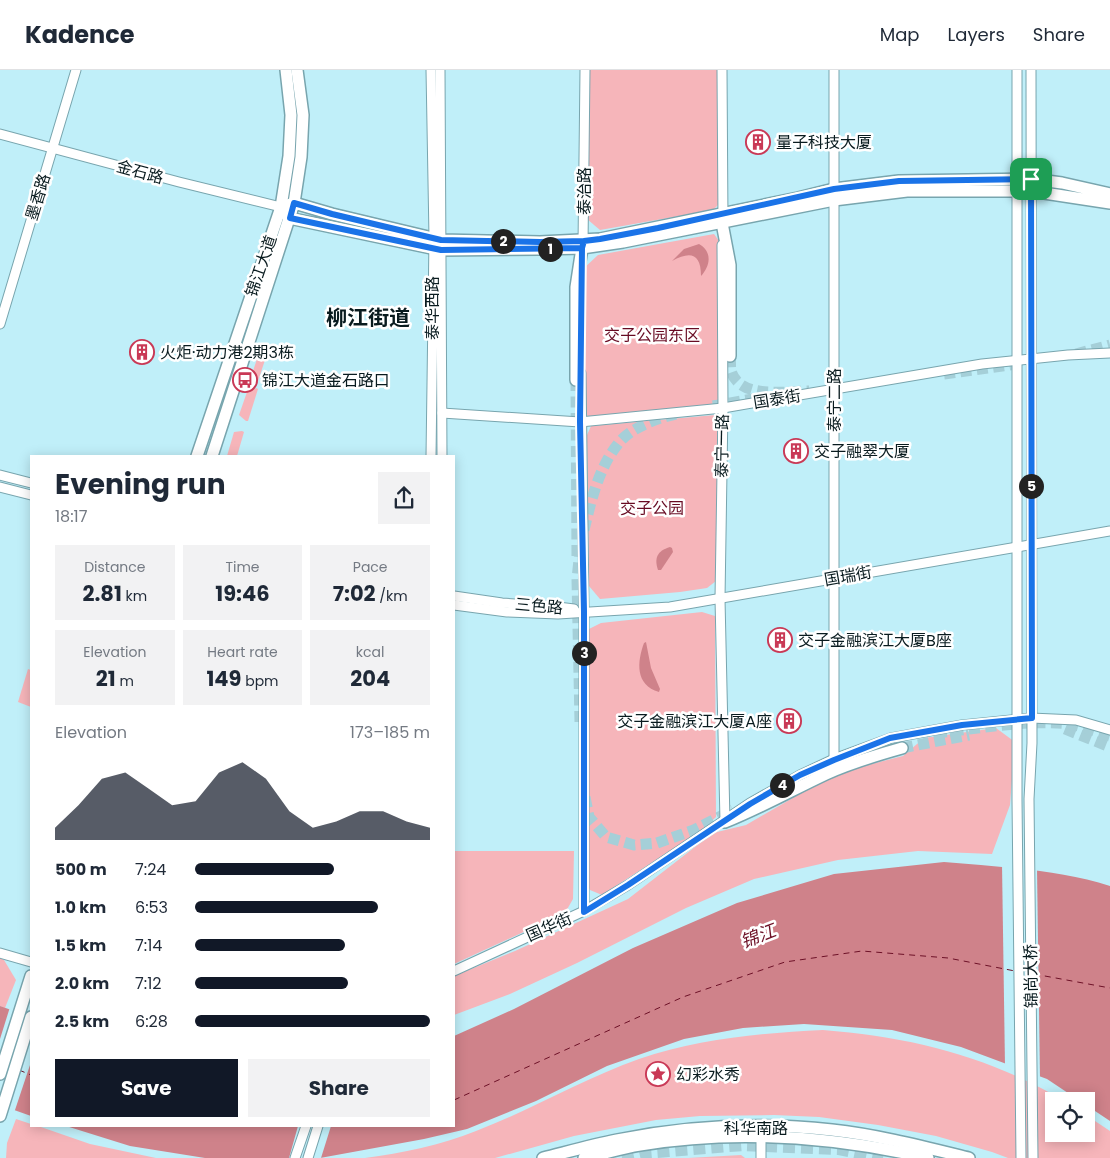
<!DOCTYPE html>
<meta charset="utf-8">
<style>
:root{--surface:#fff;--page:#f2f2f3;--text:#1f2937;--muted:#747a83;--line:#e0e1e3;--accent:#111827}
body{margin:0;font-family:Poppins,"Noto Sans SC",sans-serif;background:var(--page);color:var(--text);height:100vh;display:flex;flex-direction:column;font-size:19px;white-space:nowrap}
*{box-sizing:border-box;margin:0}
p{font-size:16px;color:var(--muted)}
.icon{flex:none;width:28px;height:28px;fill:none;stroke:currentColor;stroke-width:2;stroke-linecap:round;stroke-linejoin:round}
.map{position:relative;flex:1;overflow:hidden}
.side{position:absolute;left:30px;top:385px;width:425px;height:672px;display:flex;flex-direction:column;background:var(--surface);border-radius:0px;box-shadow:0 2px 12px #0003}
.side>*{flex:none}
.tools{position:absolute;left:1045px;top:1022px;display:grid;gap:10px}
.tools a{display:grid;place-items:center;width:50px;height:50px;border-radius:0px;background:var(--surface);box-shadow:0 2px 12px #0003;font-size:25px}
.pin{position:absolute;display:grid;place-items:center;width:42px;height:42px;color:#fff;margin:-21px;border-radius:10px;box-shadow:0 2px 8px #0006}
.km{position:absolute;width:25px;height:25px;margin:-12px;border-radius:50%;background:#222;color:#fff;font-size:14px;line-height:25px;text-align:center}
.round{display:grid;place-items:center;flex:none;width:52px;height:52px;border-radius:0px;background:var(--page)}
.headline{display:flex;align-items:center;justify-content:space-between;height:85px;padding:0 25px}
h1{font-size:28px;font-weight:700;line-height:38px}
.metrics{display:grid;grid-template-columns:repeat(3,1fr);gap:8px;height:85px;padding:5px 25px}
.metrics div{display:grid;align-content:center;border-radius:0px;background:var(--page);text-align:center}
.metrics b{font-size:21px;font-weight:700}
.metrics small{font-size:14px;font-weight:400}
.metrics p{font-size:14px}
.chart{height:140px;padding:10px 25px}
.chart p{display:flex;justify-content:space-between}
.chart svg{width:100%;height:90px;margin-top:5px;fill:var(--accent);opacity:.7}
.action{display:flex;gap:10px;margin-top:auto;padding:10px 25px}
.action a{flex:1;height:58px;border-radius:0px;background:var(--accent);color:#fff;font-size:20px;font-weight:700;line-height:58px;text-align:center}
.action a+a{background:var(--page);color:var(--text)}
ul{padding:0 25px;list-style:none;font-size:16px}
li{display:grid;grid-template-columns:80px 60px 1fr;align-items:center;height:38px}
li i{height:12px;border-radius:6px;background:var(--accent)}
header{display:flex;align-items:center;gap:30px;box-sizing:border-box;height:70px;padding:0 25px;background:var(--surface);border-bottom:1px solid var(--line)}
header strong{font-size:24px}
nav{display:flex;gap:28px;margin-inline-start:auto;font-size:18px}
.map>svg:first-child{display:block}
.green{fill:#f6b5ba}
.water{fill:#cf828a}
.pier{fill:#c0eff9}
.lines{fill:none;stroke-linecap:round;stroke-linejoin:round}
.ferry{stroke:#6d1127;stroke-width:1;stroke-dasharray:6 5;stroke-linecap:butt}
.major-tunnel{stroke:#a5cfd8;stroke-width:11;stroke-dasharray:11 5.5;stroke-linecap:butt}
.highway-tunnel{stroke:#a5cfd8;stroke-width:12;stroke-dasharray:12 6;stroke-linecap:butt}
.minor-casing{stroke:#78a5ae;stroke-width:11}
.major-casing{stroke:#78a5ae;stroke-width:14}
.minor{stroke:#fff;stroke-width:9}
.major{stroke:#fff;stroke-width:11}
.route-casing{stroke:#fff;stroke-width:10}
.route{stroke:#1a73e8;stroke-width:6}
.labels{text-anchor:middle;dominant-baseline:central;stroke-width:5;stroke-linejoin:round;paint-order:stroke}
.poi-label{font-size:16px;fill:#091b1f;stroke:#fff;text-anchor:start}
.street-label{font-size:16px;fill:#091b1f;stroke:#fff}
.park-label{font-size:16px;fill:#680b23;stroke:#fff}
.water-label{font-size:18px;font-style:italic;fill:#6d1127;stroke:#fff}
.district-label{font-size:21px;font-weight:bold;fill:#091b1f;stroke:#fff}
</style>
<header>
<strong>Kadence</strong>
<nav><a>Map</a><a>Layers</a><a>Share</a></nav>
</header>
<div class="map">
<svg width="1110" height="1088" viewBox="0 0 1110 1088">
<rect width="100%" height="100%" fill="#c0eff9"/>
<!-- green -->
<g class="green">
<polygon points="588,0 718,0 719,134 713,140 600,160 587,149"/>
<path d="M714,164L719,171L722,329C700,344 619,345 590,348L583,342L582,200L598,185Z"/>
<polygon points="262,273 264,274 267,284 257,314 249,317 248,317"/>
<polygon points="256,318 258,319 248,351 246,351 239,345 247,322"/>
<polygon points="715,345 718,351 716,511 707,518 680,522 600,529 589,516 587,365 591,356"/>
<polygon points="242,361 244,362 237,386 227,386 234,362"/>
<polygon points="702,542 715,546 716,747 702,760 602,825 590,820 587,814 587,560 601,553"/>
<polygon points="28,599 31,600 31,637 18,632"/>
<polygon points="996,658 1015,672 1010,735 992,784 918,781 838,790 754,809 686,838 577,893 510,924 454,945 454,906 515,881 628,829 713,763 746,755 836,703 903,686 924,668"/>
<polygon points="454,781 574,781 573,829 565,843 454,894"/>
<polygon points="0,888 4,890 16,910 5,938 0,936"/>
<path d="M823,960C912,967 987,986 1065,1031H1054V1064H1086V1045L1110,1061V1088H1008L992,1082L936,1066L878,1055L819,1047L774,1045L700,1046L656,1050L574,1066L495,1088H365C402,1083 441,1075 476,1061C531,1040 583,1009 639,989C699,969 760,963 823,960Z"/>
<polygon points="16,1049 31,1054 31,1056 38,1056 90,1074 156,1088 6,1088 7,1073"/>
<polygon points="741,1085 745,1088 688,1088"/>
</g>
<!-- water -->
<g class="water">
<path d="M699,174C713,182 710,196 701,206C701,183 690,181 672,191L684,179Z"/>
<path d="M670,477L672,478L673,482L661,500H658C654,488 657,481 670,477Z"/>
<path d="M646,572L651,598L660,619L659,622C635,615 637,592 644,573Z"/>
<path d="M944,792C999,797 1057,799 1110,816V1051L1086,1035V1031H1080L1047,1009L961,977L892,960L804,954L743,958L684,969L607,996L536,1031L467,1059L424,1069L320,1088H205L130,1076L66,1056H454V966L514,939L633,878L737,833L834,804Z"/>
<polygon points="0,936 31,947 31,1046 0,1035"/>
</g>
<!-- pier -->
<g class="pier">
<polygon points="1002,794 1037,799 1040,1009 1005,996"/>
<polygon points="10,937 31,944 31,992 14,1043 0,1038 0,969"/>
<polygon points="298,1056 331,1056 321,1088 289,1088"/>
</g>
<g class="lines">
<!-- ferry -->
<g class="ferry">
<polyline points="1034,904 1110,918"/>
<polyline points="19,1000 31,1005"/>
<polyline points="454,1030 683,927 785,892 862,881 948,888 1015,901"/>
</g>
<!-- major-tunnel -->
<g class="major-tunnel">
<polyline points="1076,284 1110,275"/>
<path d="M730,286C731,291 730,297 731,301C740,330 787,321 809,321"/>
<polyline points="944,304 1024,293"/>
<polyline points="576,310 577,489"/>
<polyline points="713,336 764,327"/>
<path d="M584,460C591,431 599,397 618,374C630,358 657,348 676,344"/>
<polyline points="580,652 577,509 580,480"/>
<polyline points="1065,659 1110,677"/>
<path d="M936,663C975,659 1018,651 1057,653C1075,653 1093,661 1110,666"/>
<polyline points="902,678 969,665"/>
<polyline points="585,727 589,747 606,767 634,775 657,773 694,760 733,740"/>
</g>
<!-- highway-tunnel -->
<polyline class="highway-tunnel" points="622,1088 644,1083 743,1075 839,1079 883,1088"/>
<defs>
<g id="minor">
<polyline points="431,0 434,168 431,386"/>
<polyline points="440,0 442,386"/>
<polyline points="722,0 723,150"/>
<polyline points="834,0 834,689"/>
<polyline points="1017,0 1017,730 1021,1088"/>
<polyline points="1031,0 1032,673 1029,729 1033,1088"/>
<polyline points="0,64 179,112 281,137"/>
<polyline points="583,175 585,0"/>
<polyline points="722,175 723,338 720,529 725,752"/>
<polyline points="0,254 76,0"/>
<polyline points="581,303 584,541 584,841"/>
<polyline points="442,343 580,352 723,338 982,294 1068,285 1110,283"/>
<polyline points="0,405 31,413"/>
<polyline points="0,417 31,425"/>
<polyline points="454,526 502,533 558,537 574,539"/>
<polyline points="454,535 507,542 558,544 670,537 1110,461"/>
<polyline points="0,883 31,892"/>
<polyline points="454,901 584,841 628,815 750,733 800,705 834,689 891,668 962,655 1031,648 1076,650 1110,660"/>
<polyline points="295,1088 306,1056"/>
<polyline points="308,1088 318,1056"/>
<polyline points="761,1088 761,1061"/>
</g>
<g id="major">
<polyline points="1110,124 1062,113 1031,109 899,111 834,119 798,128 600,169 540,172 441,170 332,144 294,133 281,137 289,148 441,180 539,179 582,178 623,172 834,130 907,121 1031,121 1110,133"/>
<polyline points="722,153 730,195 730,286"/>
<polyline points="576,310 576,217 582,178"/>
<polyline points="197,386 281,137 289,86 291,45 286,0"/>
<polyline points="212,386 294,133 301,87 303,45 297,0"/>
<path d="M725,752C760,738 792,720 826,704C850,693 877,685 902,678"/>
<polyline points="0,1004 31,906"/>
<polyline points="0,1046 31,947"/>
<path d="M543,1088C567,1082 592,1075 617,1070C687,1056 761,1052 832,1060C878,1065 924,1077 969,1088"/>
<path d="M584,1088C603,1084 621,1078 640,1075C735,1059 835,1067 928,1088"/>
</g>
</defs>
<!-- minor casing -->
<use href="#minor" class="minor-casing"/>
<!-- major casing -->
<use href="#major" class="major-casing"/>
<!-- minor -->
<use href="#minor" class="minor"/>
<!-- major -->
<use href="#major" class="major"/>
</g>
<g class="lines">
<defs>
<polyline id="route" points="1031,109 899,111 834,119 658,158 600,169 584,171 582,178 441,180 290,148 294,133 332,144 441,170 540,172 584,171 582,178 580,352 584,541 584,842 628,815 750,734 800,705 834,690 890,668 962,655 1032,648 1031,109"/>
</defs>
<!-- route casing -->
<use href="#route" class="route-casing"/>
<!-- route -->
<use href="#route" class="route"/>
</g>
<!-- icons -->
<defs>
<symbol id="building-ring" viewBox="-11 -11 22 22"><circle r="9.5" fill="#fff" stroke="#c93956" stroke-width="1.5"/><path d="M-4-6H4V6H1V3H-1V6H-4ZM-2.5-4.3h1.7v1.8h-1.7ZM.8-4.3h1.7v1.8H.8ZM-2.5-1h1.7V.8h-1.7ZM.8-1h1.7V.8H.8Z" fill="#c93956"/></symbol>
<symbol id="bus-ring" viewBox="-11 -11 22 22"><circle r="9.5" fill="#fff" stroke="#c93956" stroke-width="1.5"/><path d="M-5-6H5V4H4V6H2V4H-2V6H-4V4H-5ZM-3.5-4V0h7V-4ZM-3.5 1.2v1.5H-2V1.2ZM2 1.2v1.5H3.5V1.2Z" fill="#c93956"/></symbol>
<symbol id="sight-ring" viewBox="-11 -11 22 22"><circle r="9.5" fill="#fff" stroke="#c93956" stroke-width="1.5"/><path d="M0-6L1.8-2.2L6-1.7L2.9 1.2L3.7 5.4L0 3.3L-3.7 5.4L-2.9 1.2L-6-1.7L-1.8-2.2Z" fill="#c93956"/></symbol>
</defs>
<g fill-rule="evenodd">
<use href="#building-ring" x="744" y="58" width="28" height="28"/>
<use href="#building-ring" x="128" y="268" width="28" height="28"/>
<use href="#bus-ring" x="231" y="296" width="28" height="28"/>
<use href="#building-ring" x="782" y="367" width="28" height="28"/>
<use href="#building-ring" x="766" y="556" width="28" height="28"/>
<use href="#building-ring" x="775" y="637" width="28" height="28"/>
<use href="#sight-ring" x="644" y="990" width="28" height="28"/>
</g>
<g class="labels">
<!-- poi labels -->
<g class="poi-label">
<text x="776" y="72">量子科技大厦</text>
<text x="160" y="282">火炬·动力港2期3栋</text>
<text x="262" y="310">锦江大道金石路口</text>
<text x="814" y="381">交子融翠大厦</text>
<text x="798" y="570">交子金融滨江大厦B座</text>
<text x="772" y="651" text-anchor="end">交子金融滨江大厦A座</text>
<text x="676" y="1004">幻彩水秀</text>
</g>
<!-- street labels -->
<g class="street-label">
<text transform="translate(140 102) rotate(15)">金石路</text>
<text transform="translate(584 121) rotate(-90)">泰治路</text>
<text transform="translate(38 127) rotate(-73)">墨香路</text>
<text transform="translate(261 196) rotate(-71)">锦江大道</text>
<text transform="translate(432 238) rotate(-90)">泰华西路</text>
<text transform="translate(777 329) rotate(-9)">国泰街</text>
<text transform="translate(834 330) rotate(-90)">泰宁二路</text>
<text transform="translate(722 376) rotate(-89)">泰宁一路</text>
<text transform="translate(848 506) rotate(-10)">国瑞街</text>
<text transform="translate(539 536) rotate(5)">三色路</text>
<text transform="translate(549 857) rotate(-24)">国华街</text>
<text transform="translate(1031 906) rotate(-91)">锦尚大桥</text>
<text x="756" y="1058">科华南路</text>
</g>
<!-- park labels -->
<g class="park-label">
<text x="652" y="265">交子公园东区</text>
<text x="652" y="438">交子公园</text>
</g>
<!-- water labels -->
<g class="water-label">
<text transform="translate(758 866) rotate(-21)">锦江</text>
</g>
<!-- district labels -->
<g class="district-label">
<text x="368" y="247">柳江街道</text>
</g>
</g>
</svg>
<div class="tools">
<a><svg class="icon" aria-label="locate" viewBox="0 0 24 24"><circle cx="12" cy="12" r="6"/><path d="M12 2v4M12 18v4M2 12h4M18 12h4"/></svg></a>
</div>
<div class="pin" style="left:1031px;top:109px;background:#1e9e55"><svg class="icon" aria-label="arrive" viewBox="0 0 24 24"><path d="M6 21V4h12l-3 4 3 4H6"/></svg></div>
<b class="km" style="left:550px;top:179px">1</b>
<b class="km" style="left:503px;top:171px">2</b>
<b class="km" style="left:584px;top:583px">3</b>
<b class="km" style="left:782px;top:715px">4</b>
<b class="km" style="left:1031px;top:416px">5</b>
<section class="side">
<div class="headline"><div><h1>Evening run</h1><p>18:17</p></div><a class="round"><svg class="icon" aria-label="share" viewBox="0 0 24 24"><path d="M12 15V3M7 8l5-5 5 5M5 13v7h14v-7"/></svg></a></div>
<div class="metrics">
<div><p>Distance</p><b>2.81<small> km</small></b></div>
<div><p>Time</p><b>19:46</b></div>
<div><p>Pace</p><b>7:02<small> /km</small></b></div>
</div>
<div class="metrics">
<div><p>Elevation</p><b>21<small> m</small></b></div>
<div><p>Heart rate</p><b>149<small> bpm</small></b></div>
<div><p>kcal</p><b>204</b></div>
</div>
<div class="chart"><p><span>Elevation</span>173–185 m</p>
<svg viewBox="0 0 160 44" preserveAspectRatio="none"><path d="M0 44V38L10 27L20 14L30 11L40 19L50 27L60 25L70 11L80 6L90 14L100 30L110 38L120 35L130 30L140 30L150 35L160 38V44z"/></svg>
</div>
<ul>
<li><b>500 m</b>7:24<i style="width:59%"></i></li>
<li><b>1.0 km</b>6:53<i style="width:78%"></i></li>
<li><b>1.5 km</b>7:14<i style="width:64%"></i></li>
<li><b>2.0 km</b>7:12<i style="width:65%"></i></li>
<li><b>2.5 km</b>6:28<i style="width:100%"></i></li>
</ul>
<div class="action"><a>Save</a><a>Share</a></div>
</section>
</div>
